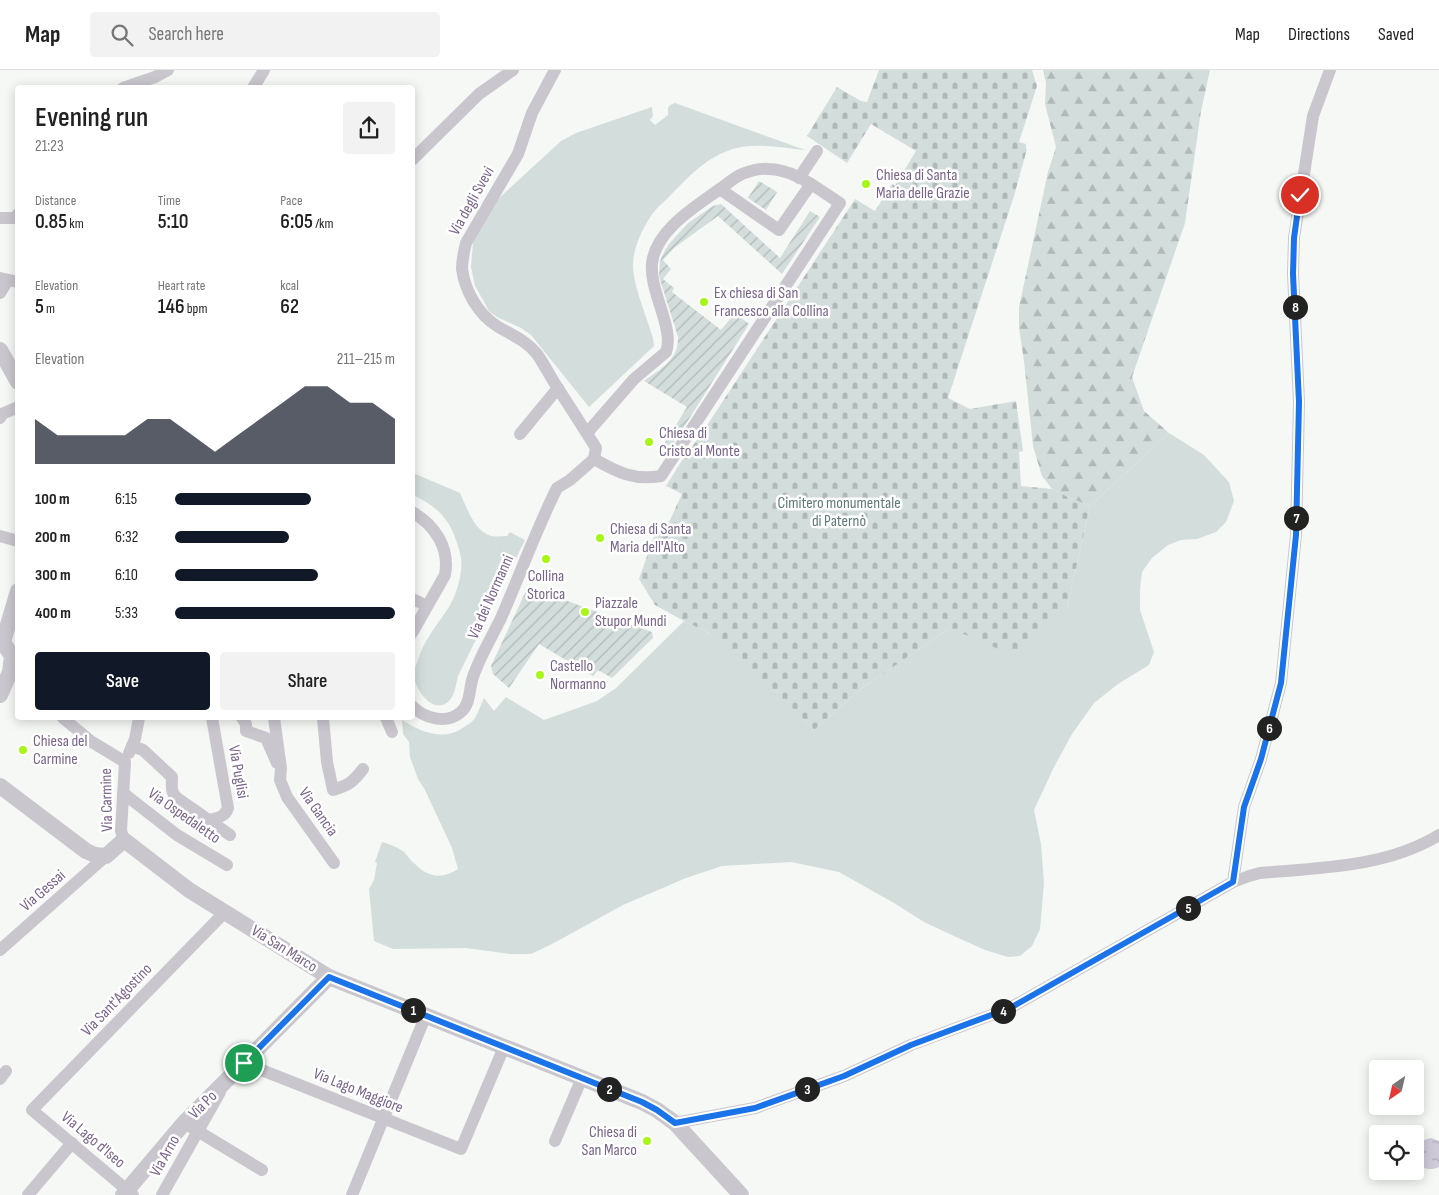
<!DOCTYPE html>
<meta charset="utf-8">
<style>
:root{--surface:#fff;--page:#f2f2f2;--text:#222;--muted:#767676;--line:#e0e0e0;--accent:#111827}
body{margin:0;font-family:"Sofia Sans Condensed",sans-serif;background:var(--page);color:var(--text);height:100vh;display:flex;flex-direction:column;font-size:19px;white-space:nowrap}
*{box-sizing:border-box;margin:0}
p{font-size:16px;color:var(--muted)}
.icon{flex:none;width:28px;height:28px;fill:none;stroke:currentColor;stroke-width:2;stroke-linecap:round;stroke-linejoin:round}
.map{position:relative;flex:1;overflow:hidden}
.sheet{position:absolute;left:15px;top:15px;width:400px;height:635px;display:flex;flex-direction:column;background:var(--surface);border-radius:5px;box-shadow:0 2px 12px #0003}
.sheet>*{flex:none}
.needle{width:32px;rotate:214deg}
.fabs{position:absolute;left:1369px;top:990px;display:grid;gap:10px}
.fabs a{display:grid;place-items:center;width:55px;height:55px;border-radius:5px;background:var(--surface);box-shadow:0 2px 12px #0003;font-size:25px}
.pin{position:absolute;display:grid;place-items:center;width:42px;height:42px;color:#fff;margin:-21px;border:2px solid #fff;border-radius:50%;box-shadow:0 1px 5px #0007}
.km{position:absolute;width:25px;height:25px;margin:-12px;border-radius:50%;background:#222;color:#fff;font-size:14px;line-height:25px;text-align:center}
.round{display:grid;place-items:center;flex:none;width:52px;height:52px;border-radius:5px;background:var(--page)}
.summary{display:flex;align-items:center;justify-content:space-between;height:85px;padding:0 20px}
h1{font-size:28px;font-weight:600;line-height:38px}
.figures{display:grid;grid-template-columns:repeat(3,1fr);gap:8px;height:85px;padding:5px 20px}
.figures div{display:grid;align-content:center}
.figures b{font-size:21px;font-weight:600}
.figures small{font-size:14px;font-weight:400}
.figures p{font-size:14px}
.chart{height:140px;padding:10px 20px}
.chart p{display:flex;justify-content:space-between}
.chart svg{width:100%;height:90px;margin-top:5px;fill:var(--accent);opacity:.7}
.cta{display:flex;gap:10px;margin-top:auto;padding:10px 20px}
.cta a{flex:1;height:58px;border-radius:5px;background:var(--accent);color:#fff;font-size:20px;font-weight:600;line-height:58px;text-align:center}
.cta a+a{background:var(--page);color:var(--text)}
ul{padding:0 20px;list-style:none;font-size:16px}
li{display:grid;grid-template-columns:80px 60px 1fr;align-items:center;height:38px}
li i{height:12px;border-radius:6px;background:var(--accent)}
header{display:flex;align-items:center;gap:30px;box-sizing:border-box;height:70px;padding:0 25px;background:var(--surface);border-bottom:1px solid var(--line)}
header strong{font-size:24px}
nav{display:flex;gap:28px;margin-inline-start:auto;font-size:18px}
.search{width:350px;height:45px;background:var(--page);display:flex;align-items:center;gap:12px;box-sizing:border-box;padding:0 18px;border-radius:5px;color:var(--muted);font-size:19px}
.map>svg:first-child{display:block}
.grass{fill:#d3dedc}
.forest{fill:url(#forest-firs)}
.cemetery{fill:url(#cemetery-stones)}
.garden{fill:url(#garden-furrows)}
.water{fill:url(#water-ripples)}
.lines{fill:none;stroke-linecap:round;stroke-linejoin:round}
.minor{stroke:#cac6ce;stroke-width:12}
.tertiary{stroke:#cac6ce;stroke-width:16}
.route-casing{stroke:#fff;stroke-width:10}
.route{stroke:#1a73e8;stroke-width:6}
.poi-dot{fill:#a8f617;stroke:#fff;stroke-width:2}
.labels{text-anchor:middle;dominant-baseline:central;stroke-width:5;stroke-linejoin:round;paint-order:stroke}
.poi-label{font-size:16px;fill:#796489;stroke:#fff;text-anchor:start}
.street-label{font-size:16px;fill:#796489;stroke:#fff}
.park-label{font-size:16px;fill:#5f7a78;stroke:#fff}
</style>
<header>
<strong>Map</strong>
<div class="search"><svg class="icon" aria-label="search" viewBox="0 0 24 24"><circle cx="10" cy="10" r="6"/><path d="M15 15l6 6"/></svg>Search here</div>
<nav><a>Map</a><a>Directions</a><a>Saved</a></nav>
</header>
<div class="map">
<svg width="1439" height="1125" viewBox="0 0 1439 1125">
<defs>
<pattern id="forest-firs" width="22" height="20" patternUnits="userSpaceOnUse" patternTransform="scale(1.25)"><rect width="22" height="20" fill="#d3dedc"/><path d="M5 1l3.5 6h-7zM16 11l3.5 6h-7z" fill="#b0b8b8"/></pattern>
<pattern id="cemetery-stones" width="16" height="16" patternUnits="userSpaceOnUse" patternTransform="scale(1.25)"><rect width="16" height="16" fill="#d3dedc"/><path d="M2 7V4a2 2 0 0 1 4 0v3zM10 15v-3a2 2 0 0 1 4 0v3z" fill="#b0b8b8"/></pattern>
<pattern id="garden-furrows" width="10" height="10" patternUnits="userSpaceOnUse" patternTransform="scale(1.25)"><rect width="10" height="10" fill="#d3dedc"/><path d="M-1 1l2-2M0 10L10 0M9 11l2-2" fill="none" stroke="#b0b8b8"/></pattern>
<pattern id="water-ripples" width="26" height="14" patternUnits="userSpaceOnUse" patternTransform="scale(1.25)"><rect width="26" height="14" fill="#cfcad8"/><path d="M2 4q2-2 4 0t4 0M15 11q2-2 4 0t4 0" fill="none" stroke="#ada8b5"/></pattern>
</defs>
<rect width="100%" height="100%" fill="#f5f8f5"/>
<!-- grass -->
<g class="grass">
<path d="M675,33L805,80C783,78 755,72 733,79C706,87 686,109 667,129C662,133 657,138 654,142C643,156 633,178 633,195C633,216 647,247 653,268L654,276L589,337L531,265L521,258L497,247L489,241L483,230L475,216L471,197L473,173L476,167L498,129L561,71L576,63L652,37L653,46L650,50L655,55L668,45V38L670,35Z"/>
<path d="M1169,363L1204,385L1229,412L1234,431L1226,452L1216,462L1197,469L1181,470L1168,475L1152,488L1142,502L1140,519V540L1154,582L1149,595L1118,614L1094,633L1072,664L1053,699L1034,740L1041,774L1044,813L1040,859L1032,876L1020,886L1008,887L985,880L954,866L924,852L894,833L839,802L791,792L722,796L686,808L623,835L554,873L531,884H510L466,878L393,879L374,871L369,819L374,810L377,793L375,792L382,772C390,774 397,777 404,782C408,786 411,791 415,794C429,808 442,809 458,799L452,778L425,720L418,709L410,687L409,672L403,664L402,650C421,662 444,672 464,657C469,654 474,651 476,646C479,641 481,634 484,628L494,641L506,627L544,650L597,631L616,618L684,551C692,555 701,558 708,563C747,590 780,627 814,660L861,619L950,558L1067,539L1090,436Z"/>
<path d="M413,403L460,423C467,438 474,461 491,466C496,467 502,466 507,466L510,462L525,470L458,606C456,614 455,625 449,631C434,646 415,620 414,606C414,598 418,591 420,584C427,565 440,552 450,535C457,523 463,502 461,488C460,482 458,476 456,470C448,446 434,435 413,425Z"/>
</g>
<!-- forest -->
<polygon class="forest" points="1043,0 1210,0 1201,41 1185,153 1132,307 1144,341 1169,363 1090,436 1070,428 1052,419 1042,406 1033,376 1024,291 1019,258 1019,237 1048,102 1056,77 1045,34 1046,13"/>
<!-- cemetery -->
<polygon class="cemetery" points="879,0 1032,0 1037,16 1019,72 1026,74 1026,79 1027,79 1014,126 948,328 970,339 1016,331 1023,381 1019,382 1021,416 1052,419 1070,428 1090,436 1067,539 1012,585 950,558 861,619 814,660 745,593 707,562 684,551 655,535 639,509 656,461 664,463 682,424 666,416 681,392 702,363 855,129 875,141 892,114 895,116 916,81 871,54 847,93 807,66 837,17 861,31 867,32"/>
<!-- garden -->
<g class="garden">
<polygon points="759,111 777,122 766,140 748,128"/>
<path d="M721,134L780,188L810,141L820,147L782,204L718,146L674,178L663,190L671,199L663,209L674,218L672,222L721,260L735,243L749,254L670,379L663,376L687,337L644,311C660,299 679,290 678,267L659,206L660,191L665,180L669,174L688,153L713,136Z"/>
<polygon points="532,518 652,562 653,568 612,608 598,600 593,606 539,574 509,618 493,604 491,596 525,523 527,520"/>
</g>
<!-- water -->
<path class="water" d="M1431,1068L1439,1071V1097C1415,1108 1405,1072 1431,1068Z"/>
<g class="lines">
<!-- minor -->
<g class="minor">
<path d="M555,0L532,43L518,84L466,173C464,181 462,190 462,199C465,221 478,244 497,256C511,265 526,270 537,284C544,294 550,306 557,317C570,337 583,357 596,378L594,389"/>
<polyline points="123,18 155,7 168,0"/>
<polyline points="253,18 264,0"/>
<polyline points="412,90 479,24 513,0"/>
<polyline points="799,108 817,81"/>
<polyline points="720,119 779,160 811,114"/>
<polyline points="0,148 16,148 18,144"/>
<polyline points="0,208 18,212"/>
<polyline points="0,223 8,210"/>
<polyline points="0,348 2,344 18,337"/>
<path d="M587,363L634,309L666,282C675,259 649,221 652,193C656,161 693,138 717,121C725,116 733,108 742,104C750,101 761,98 768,99C795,99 819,120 840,133L661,406C634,411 617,402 594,389"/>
<polyline points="520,364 558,318"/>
<path d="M412,442C435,455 450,478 445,505L412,563"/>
<polyline points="0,466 18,471"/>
<polyline points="412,531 415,530 427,536"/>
<path d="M412,636C424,648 446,655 461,642C471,633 469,618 473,607C480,586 492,567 501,548C520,505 536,460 557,418L570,410L594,389"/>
<polyline points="63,648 92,672 125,692 121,761 124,770"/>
<polyline points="242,648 246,654 246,661 266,668 277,693"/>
<polyline points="274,648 281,698 280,710 287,727 334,793"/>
<path d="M323,648L327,692L333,720C349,715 353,712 363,699"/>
<polyline points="386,648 392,662"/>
<path d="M132,676L143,680L172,707C172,715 170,722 177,728L230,765"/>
<polyline points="129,683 135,669 139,648"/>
<polyline points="123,723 177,765 227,795"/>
<path d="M209,750C217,748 225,747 228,738L212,648"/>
<polyline points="1233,812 1244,737 1261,689 1281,613 1296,465 1299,332 1293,204 1294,168 1313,46 1330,0"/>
<polyline points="0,880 106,786"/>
<polyline points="244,993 461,1079 504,977"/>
<polyline points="0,1009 6,1001"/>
<path d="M675,1053L755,1038L844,1006L911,975L1010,938L1233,812L1249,806L1260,803C1320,798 1387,797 1439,765"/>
<polyline points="191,1057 262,1100"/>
<polyline points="555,1071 582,1008"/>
<polyline points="28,1125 72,1073"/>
<polyline points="133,1125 32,1040 225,842"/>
<polyline points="162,1125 220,1022"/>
<polyline points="352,1125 426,945"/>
</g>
<!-- tertiary -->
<g class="tertiary">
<polyline points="0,280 18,312"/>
<polyline points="0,571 3,572 12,586 10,602 0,625"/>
<polyline points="3,572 18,521"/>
<polyline points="0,716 86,781 95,785 106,786 124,770 189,820 329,907 642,1032 657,1040 675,1053 741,1125"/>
<polyline points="123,1125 184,1053 329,907"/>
</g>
</g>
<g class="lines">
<defs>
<polyline id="route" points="244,993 329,907 642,1032 657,1040 675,1053 755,1038 844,1006 911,975 1010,938 1233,812 1244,737 1261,689 1281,613 1296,465 1299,332 1293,204 1294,168 1300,125"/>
</defs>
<!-- route casing -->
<use href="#route" class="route-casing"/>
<!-- route -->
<use href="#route" class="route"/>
</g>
<!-- markers -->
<g class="poi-dot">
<circle cx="866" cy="114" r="5"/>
<circle cx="704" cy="232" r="5"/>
<circle cx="649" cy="372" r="5"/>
<circle cx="600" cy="468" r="5"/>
<circle cx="546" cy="489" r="5"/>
<circle cx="585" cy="542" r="5"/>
<circle cx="540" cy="605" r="5"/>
<circle cx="23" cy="680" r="5"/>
<circle cx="647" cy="1071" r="5"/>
</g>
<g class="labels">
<!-- poi labels -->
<g class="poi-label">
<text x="876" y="105">Chiesa di Santa<tspan x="876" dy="18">Maria delle Grazie</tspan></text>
<text x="714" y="223">Ex chiesa di San<tspan x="714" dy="18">Francesco alla Collina</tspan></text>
<text x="659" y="363">Chiesa di<tspan x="659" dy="18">Cristo al Monte</tspan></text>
<text x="610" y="459">Chiesa di Santa<tspan x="610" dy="18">Maria dell'Alto</tspan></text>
<text x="546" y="506" text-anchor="middle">Collina<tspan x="546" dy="18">Storica</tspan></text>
<text x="595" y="533">Piazzale<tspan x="595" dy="18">Stupor Mundi</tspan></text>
<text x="550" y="596">Castello<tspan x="550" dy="18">Normanno</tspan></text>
<text x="33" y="671">Chiesa del<tspan x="33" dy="18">Carmine</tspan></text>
<text x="637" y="1062" text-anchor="end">Chiesa di<tspan x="637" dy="18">San Marco</tspan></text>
</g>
<!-- street labels -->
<g class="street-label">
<text transform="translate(472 131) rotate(-61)">Via degli Svevi</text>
<text transform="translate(491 527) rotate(-66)">Via dei Normanni</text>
<text transform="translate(238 702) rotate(80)">Via Puglisi</text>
<text transform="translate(107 730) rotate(-91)">Via Carmine</text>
<text transform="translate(318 742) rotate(55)">Via Gancia</text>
<text transform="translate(184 746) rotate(35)">Via Ospedaletto</text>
<text transform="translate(43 821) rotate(-41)">Via Gessai</text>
<text transform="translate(284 879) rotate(32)">Via San Marco</text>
<text transform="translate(117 930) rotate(-46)">Via Sant'Agostino</text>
<text transform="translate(358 1021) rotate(22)">Via Lago Maggiore</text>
<text transform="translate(203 1035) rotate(-45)">Via Po</text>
<text transform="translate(93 1070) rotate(40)">Via Lago d'Iseo</text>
<text transform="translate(165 1086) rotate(-61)">Via Arno</text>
</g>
<!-- park labels -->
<g class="park-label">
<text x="839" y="433">Cimitero monumentale<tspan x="839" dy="18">di Paternò</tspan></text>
</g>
</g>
</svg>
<div class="fabs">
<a><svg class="needle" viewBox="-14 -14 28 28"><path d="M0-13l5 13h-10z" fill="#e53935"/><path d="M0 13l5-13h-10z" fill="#767676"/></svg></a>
<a><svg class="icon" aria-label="locate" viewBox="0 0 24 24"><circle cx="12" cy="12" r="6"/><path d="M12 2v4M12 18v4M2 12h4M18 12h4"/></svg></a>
</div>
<div class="pin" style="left:244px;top:993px;background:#1e9e55"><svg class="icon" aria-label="arrive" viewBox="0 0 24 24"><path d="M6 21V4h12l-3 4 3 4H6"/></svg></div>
<div class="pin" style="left:1300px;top:125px;background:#d93025"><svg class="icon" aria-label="check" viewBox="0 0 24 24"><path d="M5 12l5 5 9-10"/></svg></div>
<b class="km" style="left:413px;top:940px">1</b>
<b class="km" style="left:609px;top:1019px">2</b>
<b class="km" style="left:807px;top:1019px">3</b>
<b class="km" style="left:1003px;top:941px">4</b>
<b class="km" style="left:1188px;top:838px">5</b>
<b class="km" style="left:1269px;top:658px">6</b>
<b class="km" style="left:1296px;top:448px">7</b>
<b class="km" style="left:1295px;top:237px">8</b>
<section class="sheet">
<div class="summary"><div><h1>Evening run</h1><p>21:23</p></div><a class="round"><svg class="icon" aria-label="share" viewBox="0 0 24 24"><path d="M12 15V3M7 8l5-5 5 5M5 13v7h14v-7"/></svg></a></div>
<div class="figures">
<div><p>Distance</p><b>0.85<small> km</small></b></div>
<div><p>Time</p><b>5:10</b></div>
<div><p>Pace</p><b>6:05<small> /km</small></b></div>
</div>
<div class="figures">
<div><p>Elevation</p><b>5<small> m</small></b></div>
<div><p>Heart rate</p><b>146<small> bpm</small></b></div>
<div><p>kcal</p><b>62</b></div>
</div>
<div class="chart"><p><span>Elevation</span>211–215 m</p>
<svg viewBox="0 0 160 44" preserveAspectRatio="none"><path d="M0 44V22L10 30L20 30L30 30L40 30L50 22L60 22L70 30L80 38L90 30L100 22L110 14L120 6L130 6L140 14L150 14L160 22V44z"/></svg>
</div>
<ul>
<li><b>100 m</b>6:15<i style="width:62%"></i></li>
<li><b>200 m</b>6:32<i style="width:52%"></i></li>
<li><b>300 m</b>6:10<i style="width:65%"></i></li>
<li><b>400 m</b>5:33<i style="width:100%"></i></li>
</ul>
<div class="cta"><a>Save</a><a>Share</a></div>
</section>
</div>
